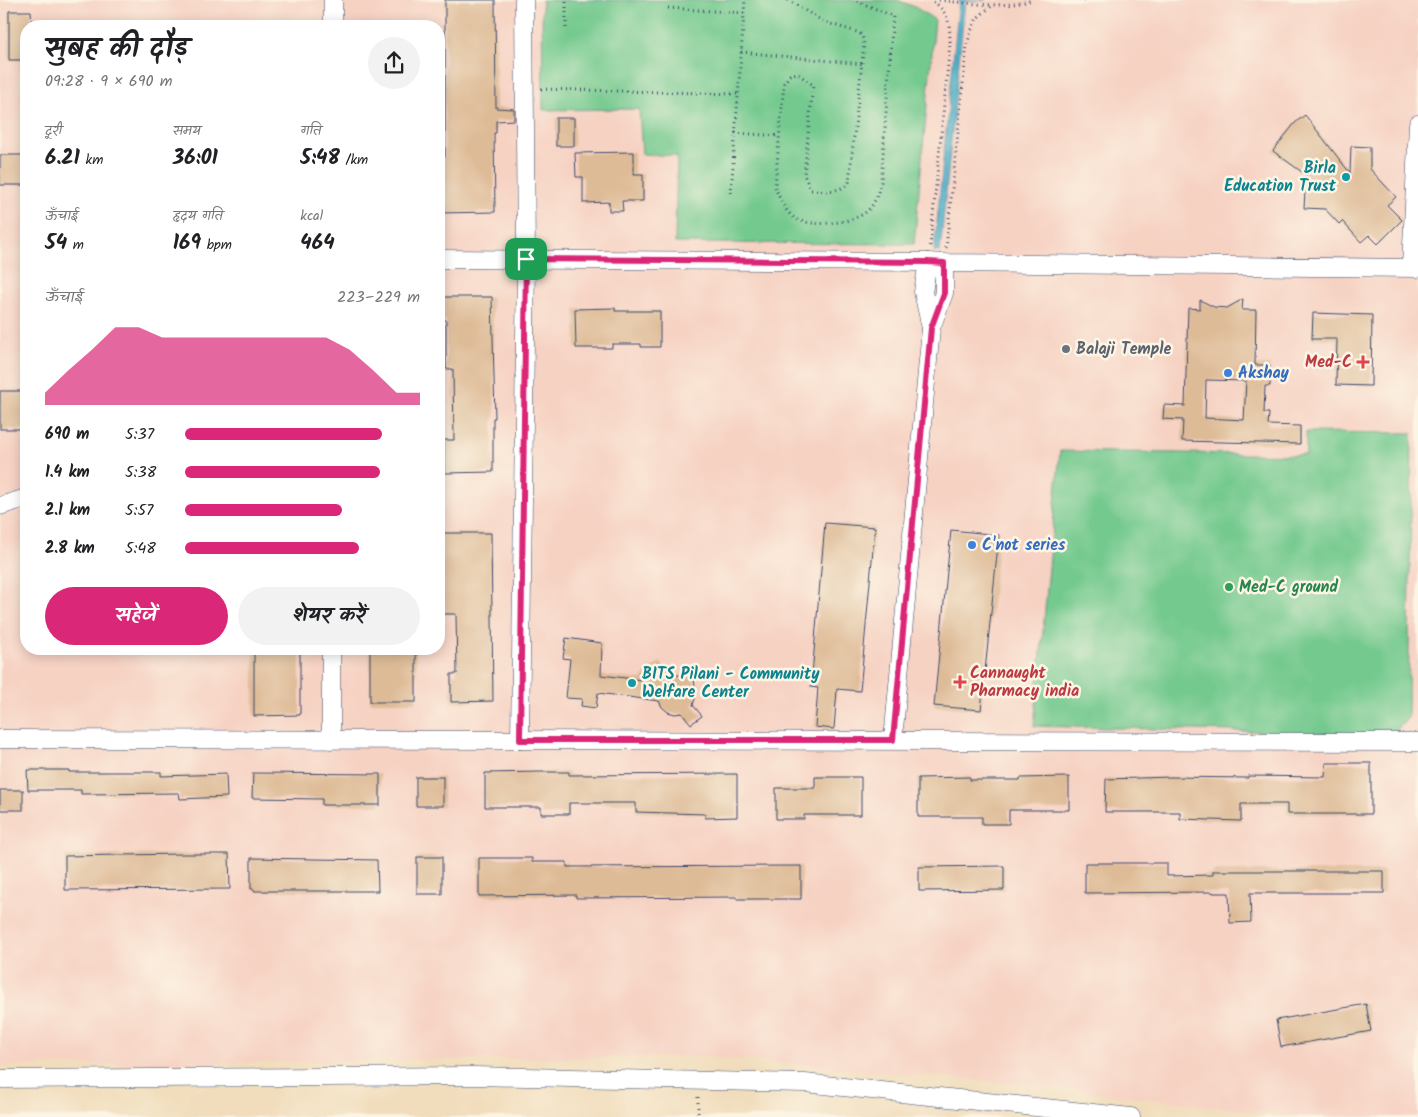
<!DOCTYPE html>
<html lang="hi">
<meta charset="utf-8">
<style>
:root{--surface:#fff;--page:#f2f2f2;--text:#202124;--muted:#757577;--accent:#db2777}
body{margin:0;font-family:Kalam,"Playpen Sans Deva",sans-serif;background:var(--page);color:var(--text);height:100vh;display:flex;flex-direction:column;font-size:19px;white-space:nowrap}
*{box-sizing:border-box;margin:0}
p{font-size:16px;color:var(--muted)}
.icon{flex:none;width:28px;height:28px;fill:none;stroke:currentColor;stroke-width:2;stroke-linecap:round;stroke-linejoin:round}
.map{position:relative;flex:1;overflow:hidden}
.side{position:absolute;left:20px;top:20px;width:425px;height:635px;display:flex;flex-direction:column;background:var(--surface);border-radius:20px;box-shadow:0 2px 12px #0003}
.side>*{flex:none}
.pin{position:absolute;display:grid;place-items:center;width:42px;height:42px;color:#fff;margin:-21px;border-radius:10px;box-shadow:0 2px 8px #0006}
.round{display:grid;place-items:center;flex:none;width:52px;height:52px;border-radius:26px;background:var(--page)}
.headline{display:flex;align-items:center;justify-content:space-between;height:85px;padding:0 25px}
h1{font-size:28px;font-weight:700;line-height:38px}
.metrics{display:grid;grid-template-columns:repeat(3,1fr);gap:8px;height:85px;padding:5px 25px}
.metrics div{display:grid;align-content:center}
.metrics b{font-size:21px;font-weight:700}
.metrics small{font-size:14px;font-weight:400}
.metrics p{font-size:14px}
.chart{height:140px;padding:10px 25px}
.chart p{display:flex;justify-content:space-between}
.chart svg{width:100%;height:90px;margin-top:5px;fill:var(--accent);opacity:.7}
.button{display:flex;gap:10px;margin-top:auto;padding:10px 25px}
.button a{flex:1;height:58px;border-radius:30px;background:var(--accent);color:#fff;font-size:20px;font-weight:700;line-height:58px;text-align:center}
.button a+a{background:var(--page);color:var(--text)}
ul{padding:0 25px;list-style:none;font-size:16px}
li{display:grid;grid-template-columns:80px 60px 1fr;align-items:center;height:38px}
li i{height:12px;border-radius:6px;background:var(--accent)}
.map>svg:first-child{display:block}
.built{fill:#f6d2c3;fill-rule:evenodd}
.green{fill:#73c98e;stroke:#477c76}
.water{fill:#45acc5;stroke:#306e92}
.building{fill:#debb97;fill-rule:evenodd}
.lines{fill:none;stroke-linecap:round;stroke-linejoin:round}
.minor-casing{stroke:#3b496c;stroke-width:19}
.path{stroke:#3b496c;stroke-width:3;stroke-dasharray:1 4;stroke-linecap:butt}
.minor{stroke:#fff;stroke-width:18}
.route-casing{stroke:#fff;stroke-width:10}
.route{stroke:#db2777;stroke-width:6}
.culture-dot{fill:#0f9aa8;stroke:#fcf5e5;stroke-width:2}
.worship-dot{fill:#6b7280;stroke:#fcf5e5;stroke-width:2}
.health-dot{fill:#e0444e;stroke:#fcf5e5;stroke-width:2}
.shop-dot{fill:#3f7fe0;stroke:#fcf5e5;stroke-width:2}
.leisure-dot{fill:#2e9e5b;stroke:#fcf5e5;stroke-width:2}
.labels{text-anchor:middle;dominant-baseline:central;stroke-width:5;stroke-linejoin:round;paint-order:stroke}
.culture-label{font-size:16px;font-weight:bold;fill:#0d838f;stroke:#fcf5e5;text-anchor:end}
.worship-label{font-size:16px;font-weight:bold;fill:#5b616d;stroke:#fcf5e5;text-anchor:start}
.health-label{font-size:16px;font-weight:bold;fill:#be3a42;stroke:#fcf5e5;text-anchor:end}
.shop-label{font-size:16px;font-weight:bold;fill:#366cbe;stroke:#fcf5e5;text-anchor:start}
.leisure-label{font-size:16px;font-weight:bold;fill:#27864d;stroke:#fcf5e5;text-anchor:start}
</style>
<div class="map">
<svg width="1418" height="1117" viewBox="0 0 1418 1117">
<rect width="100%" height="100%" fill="#fcf5e5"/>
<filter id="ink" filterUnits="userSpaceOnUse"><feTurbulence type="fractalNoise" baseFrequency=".02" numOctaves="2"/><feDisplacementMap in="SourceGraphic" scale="10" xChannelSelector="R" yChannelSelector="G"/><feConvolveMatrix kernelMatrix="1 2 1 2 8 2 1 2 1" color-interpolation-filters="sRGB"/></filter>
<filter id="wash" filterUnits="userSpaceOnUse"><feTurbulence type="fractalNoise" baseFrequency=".0096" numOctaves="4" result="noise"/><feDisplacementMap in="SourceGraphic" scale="20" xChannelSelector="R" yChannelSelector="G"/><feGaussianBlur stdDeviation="1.12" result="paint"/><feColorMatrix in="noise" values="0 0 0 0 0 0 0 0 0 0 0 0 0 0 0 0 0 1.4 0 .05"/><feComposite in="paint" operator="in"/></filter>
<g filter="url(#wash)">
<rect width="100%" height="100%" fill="#f1ddbc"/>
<!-- built -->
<path class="built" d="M0,0H1418V1117H1300L1036,1085L702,1056L0,1066ZM26,26H439V649H26Z"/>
<!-- green -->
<g class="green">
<polygon points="542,0 897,0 915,7 935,20 914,244 675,243 677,156 642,154 639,109 543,110"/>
<polygon points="1306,432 1412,433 1408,718 1392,735 1034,726 1060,451 1306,455"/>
</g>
<!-- water -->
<polygon class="water" points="957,0 986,0 965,1 940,252 934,251 959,1"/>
<g id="blocks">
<!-- building -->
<g class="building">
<polygon points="445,0 495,0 496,108 514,109 514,120 496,121 496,133 494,133 495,212 439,213 439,157 445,157"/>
<polygon points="9,11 31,11 32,26 26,26 26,60 9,60"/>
<polygon points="1305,115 1350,173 1351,146 1370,147 1370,169 1396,197 1387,205 1402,220 1378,244 1369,235 1361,242 1342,221 1339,224 1325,209 1304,208 1306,175 1273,151 1295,123"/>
<rect x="556" y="118" width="18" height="28"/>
<polygon points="634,152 634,174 643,174 643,201 622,201 623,211 609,211 609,202 583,203 583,177 576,177 575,153"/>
<rect x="0" y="155" width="26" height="30"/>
<polygon points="442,297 492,297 495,418 493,418 493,472 444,473 444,440 454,440 453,369 446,369 446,320 442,320"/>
<path d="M1243,299L1242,310H1256L1255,365H1270V386H1265L1264,413H1269L1268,425L1300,426V444L1182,441L1183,420L1163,419L1164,405L1185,406L1188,308L1200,309V300L1214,307L1227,308ZM1206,380L1246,381L1244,420L1205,418Z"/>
<polygon points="615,308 615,311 660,311 660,347 641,347 641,344 612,344 612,348 576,348 575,309"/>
<polygon points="1313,313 1372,315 1371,386 1336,385 1337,339 1312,339"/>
<rect x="0" y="391" width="26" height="38"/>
<polygon points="825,523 875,527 860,691 837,689 834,729 815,727 818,688 811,687"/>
<polygon points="951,530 999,535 981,710 934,706"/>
<polygon points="441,533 491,533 493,701 451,702 451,674 457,674 456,614 441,614"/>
<polygon points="566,638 602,643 601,675 642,680 647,671 661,662 668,676 678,675 684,676 693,670 696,696 693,705 702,716 691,724 682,713 675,714 668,712 662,707 659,701 598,693 596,708 581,706 582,699 566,698 570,659 563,658"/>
<polygon points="254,649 300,649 300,715 254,716"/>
<rect x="370" y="649" width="46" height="53"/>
<polygon points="1326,763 1371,763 1371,814 1287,814 1287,804 1241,804 1241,821 1180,819 1180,812 1105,812 1106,779 1171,777 1248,778 1248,776 1325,777"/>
<polygon points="27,770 69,770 69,772 161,772 161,776 226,774 227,797 180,799 179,793 81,794 81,790 28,790"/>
<polygon points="541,772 569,772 569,775 737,774 737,817 705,818 705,814 636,812 636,803 569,803 569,814 541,814 541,807 485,807 485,773"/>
<polygon points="253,773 380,774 380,805 322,805 322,799 252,798"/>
<rect x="416" y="777" width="27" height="29"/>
<polygon points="815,777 861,777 861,815 804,815 804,819 776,819 776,788 815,788"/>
<polygon points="970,777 970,780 1020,780 1020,778 1069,777 1069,810 1009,810 1009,824 982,824 982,817 918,817 918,778"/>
<rect x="0" y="790" width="23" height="20"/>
<polygon points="180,854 229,854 230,889 65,890 65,856"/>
<rect x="417" y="857" width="25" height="37"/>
<polygon points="251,858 377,860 378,891 254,891 254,889 251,889"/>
<polygon points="479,858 532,858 532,862 567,862 567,867 801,866 801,899 737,899 737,897 576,898 576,895 479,896"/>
<polygon points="1085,863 1167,863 1167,876 1213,875 1213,871 1384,871 1384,893 1250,893 1251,922 1230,923 1229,893 1213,893 1213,892 1085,893"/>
<polygon points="1004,866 1004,890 919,891 919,867"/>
<polygon points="1366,1004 1371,1031 1281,1047 1276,1020"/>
</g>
</g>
</g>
<g filter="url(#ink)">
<use href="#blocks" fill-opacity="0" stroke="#3b496c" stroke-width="1"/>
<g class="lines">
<defs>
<g id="minor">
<polyline points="333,26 333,0"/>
<polyline points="439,259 928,262 944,263 1418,268"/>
<polyline points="928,262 923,292 931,328"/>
<polyline points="1411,267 1418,124"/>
<polyline points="0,506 26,498"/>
<polyline points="0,739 1418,742"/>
<polyline points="331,740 331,649"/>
<polyline points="520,740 526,259 524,0"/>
<polyline points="893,740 931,328 944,293 944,263"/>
<polyline points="0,1079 474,1076 805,1083 1131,1117"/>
</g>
</defs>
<!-- minor casing -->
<use href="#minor" class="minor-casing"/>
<!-- path -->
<g class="path">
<path d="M788,0L824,22L857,32L862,35L864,44L849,182C839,194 825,190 811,190L804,175L813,85L797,73L790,75L784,83L775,187C779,197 786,214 796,219C812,227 851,224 866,212C875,205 878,193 881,182L893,16L854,0"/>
<path d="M939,0C963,3 1008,9 1031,0"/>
<polyline points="1084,0 1085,0"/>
<polyline points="668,8 744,13"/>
<polyline points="566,28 566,0"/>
<polyline points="741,52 862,64"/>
<polyline points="541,89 738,94"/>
<polyline points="735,133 779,136"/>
<polyline points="731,193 745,0"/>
<path d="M930,246L950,44C950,23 949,12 931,0"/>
<polyline points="946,248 967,45 971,31 977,18 993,5"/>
<polyline points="698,1097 698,1117"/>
</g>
<!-- minor -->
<use href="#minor" class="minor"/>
</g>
</g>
<g class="lines" filter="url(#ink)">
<defs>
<polygon id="route" points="526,259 928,262 944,263 944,293 931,328 893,740 520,740"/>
</defs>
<!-- route casing -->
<use href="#route" class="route-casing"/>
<!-- route -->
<use href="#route" class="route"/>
</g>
<!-- markers -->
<g class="culture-dot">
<circle cx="1346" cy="177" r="5"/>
<circle cx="632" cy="683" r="5"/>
</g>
<circle class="worship-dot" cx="1066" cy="349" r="5"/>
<g class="health-dot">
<path d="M1360.5 354.5h5v5h5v5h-5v5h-5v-5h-5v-5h5z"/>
<path d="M957.5 674.5h5v5h5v5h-5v5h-5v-5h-5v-5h5z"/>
</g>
<g class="shop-dot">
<circle cx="1228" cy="373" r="5"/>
<circle cx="972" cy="545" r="5"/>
</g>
<circle class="leisure-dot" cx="1229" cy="587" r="5"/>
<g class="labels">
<!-- culture labels -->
<g class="culture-label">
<text x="1336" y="168">Birla<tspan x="1336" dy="18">Education Trust</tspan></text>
<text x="642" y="674" text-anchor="start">BITS Pilani - Community<tspan x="642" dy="18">Welfare Center</tspan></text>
</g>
<!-- worship labels -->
<g class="worship-label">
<text x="1076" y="349">Balaji Temple</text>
</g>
<!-- health labels -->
<g class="health-label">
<text x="1352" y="362">Med-C</text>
<text x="970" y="673" text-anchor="start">Cannaught<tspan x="970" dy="18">Pharmacy india</tspan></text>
</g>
<!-- shop labels -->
<g class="shop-label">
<text x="1238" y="373">Akshay</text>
<text x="982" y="545">C'not series</text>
</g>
<!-- leisure labels -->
<g class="leisure-label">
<text x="1239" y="587">Med-C ground</text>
</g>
</g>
</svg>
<div class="pin" style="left:526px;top:259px;background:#1e9e55"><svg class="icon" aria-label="arrive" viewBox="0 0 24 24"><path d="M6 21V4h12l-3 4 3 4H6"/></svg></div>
<section class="side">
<div class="headline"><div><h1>सुबह की दौड़</h1><p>09:28 · 9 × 690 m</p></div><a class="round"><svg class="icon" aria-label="share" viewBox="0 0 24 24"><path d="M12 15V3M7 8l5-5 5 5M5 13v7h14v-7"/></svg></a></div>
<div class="metrics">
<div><p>दूरी</p><b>6.21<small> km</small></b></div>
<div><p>समय</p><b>36:01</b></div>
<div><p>गति</p><b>5:48<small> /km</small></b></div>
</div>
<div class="metrics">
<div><p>ऊँचाई</p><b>54<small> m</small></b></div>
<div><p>हृदय गति</p><b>169<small> bpm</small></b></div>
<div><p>kcal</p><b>464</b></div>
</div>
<div class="chart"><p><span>ऊँचाई</span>223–229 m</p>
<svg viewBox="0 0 160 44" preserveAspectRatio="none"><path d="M0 44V38L10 27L20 17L30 6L40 6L50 11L60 11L70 11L80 11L90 11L100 11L110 11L120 11L130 17L140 27L150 38L160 38V44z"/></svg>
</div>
<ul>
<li><b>690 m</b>5:37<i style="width:84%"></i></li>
<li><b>1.4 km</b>5:38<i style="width:83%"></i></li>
<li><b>2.1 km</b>5:57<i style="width:67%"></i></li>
<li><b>2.8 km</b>5:48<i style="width:74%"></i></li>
</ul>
<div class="button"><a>सहेजें</a><a>शेयर करें</a></div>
</section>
</div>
